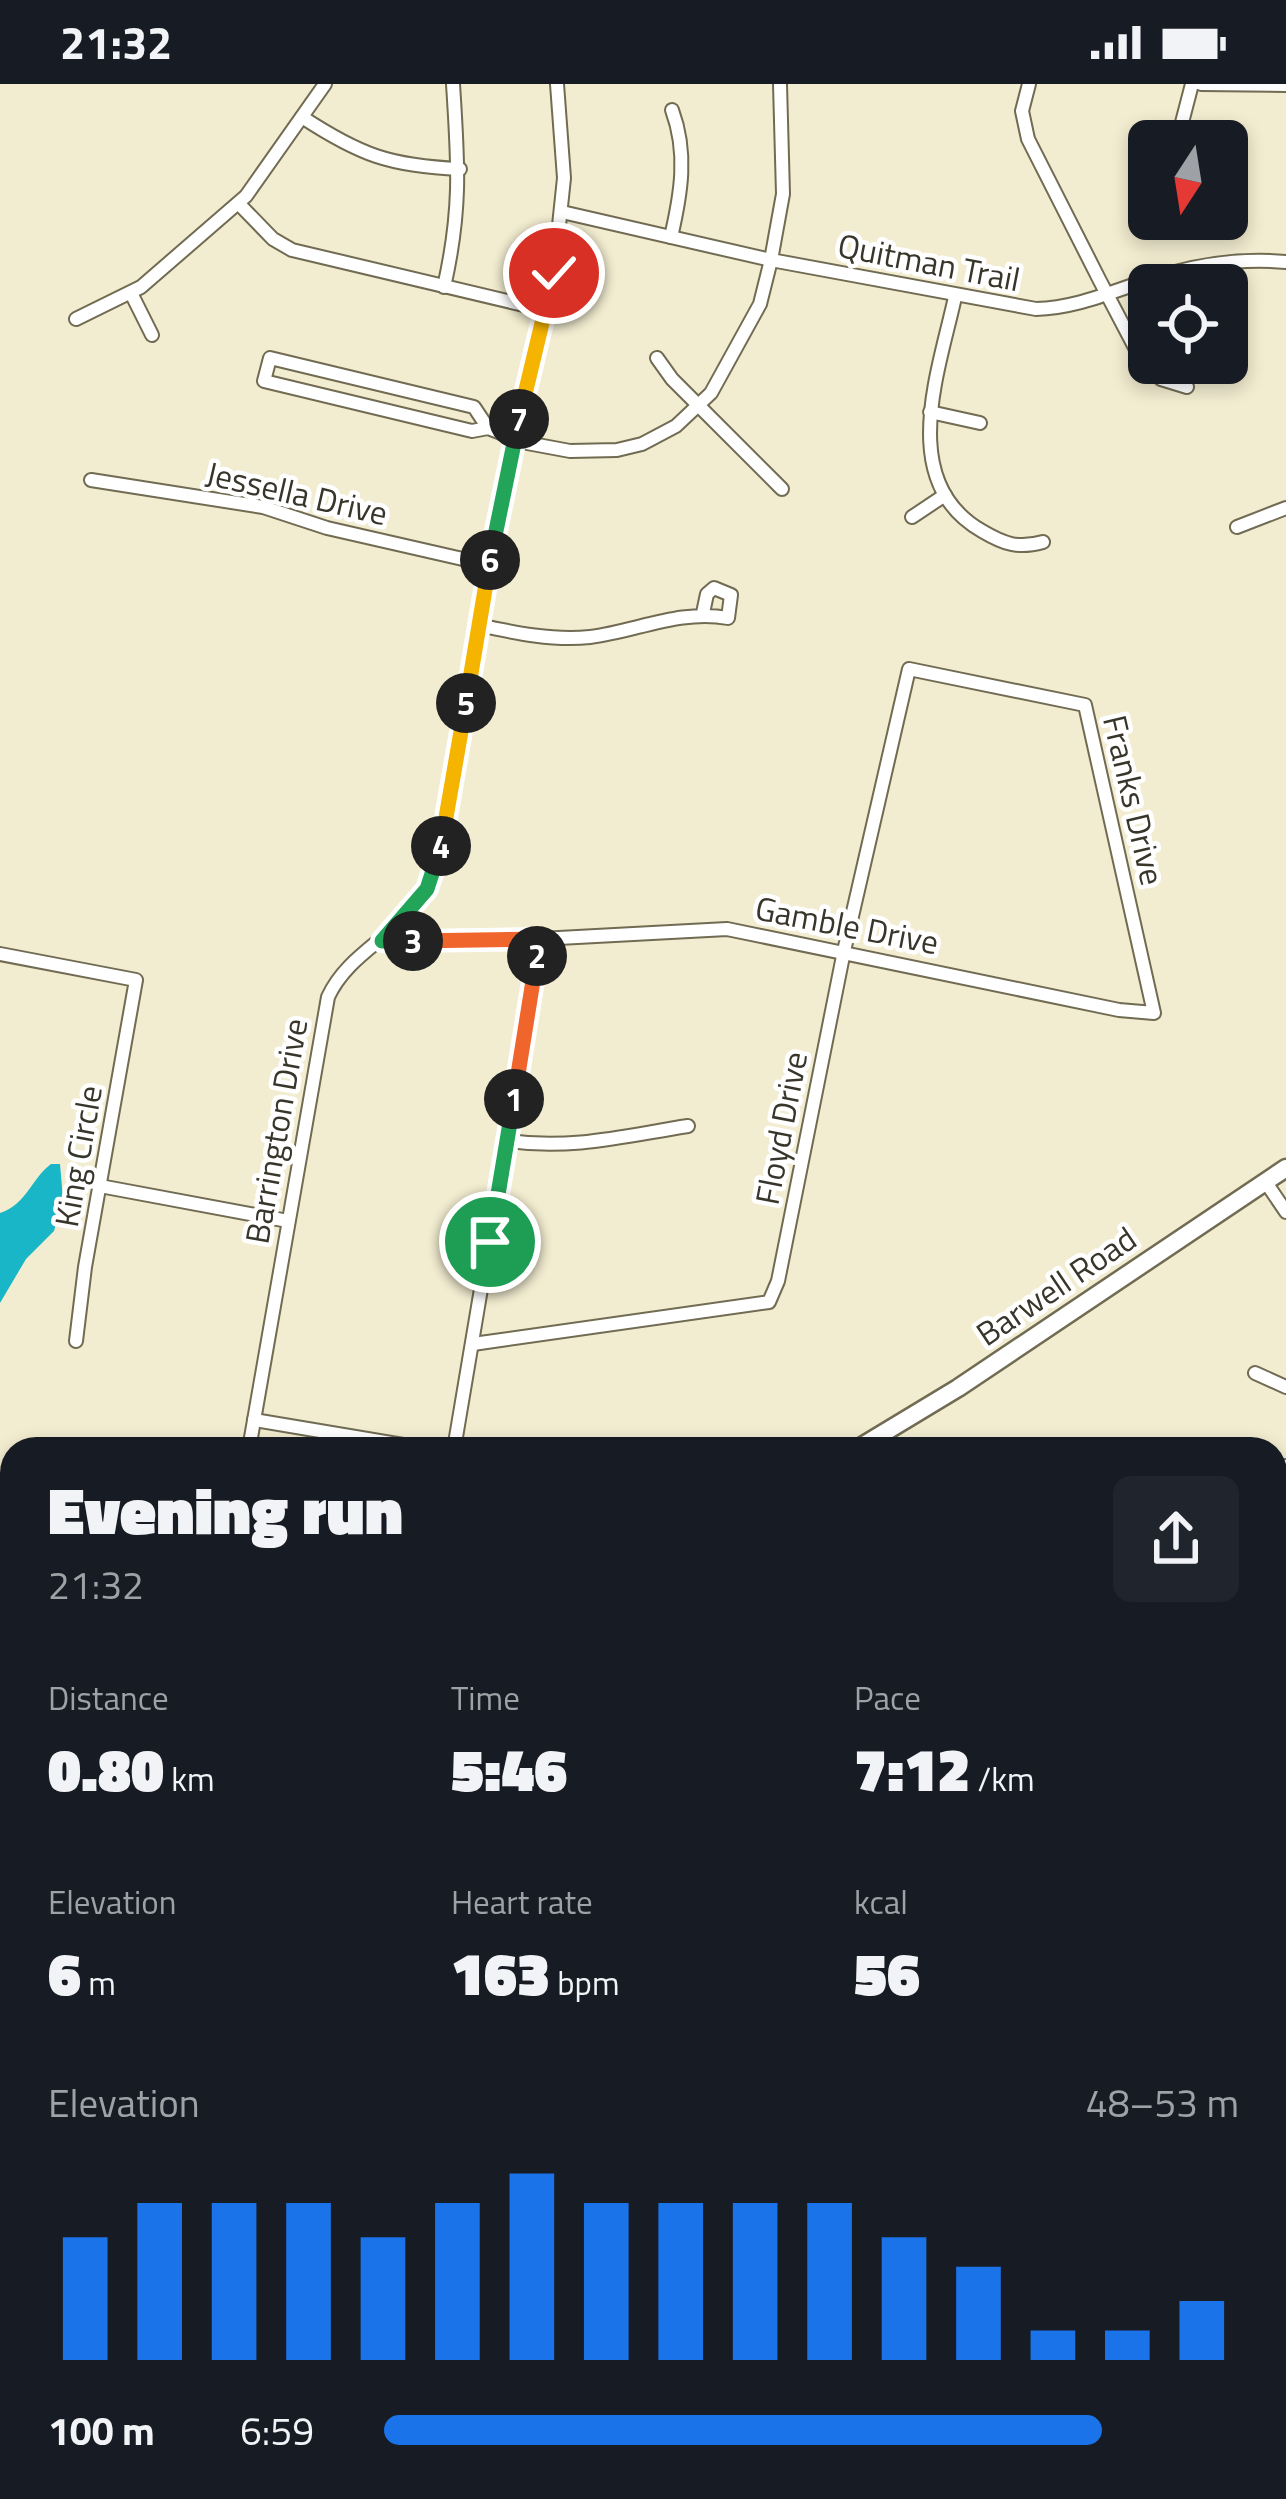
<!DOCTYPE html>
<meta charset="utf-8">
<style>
:root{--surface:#171b24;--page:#20242c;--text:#f1f3f6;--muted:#9ea1a6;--accent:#1a73e8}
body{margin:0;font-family:"Titillium Web",sans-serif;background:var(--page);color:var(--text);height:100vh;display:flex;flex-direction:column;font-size:45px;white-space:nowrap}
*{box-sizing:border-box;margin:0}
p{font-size:39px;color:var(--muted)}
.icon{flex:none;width:66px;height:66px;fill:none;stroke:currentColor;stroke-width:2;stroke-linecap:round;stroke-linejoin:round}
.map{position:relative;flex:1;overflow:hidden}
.details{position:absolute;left:0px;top:1353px;width:1287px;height:1062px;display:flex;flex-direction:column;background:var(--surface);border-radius:36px 36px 0 0;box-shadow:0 6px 18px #0003}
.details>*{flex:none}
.needle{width:78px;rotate:192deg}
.tools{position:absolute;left:1128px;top:36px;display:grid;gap:24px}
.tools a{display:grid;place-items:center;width:120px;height:120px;border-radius:18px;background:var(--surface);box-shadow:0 6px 18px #0003;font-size:60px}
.pin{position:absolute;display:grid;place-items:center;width:102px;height:102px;color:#fff;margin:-51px;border:6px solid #fff;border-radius:50%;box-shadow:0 3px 12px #0007}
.km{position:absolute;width:60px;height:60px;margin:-30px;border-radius:50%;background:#222;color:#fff;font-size:33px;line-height:60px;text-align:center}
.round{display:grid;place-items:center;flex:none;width:126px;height:126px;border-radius:18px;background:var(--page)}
.summary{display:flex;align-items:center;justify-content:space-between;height:204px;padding:0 48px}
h1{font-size:66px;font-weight:800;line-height:90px}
.stats{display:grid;grid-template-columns:repeat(3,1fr);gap:18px;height:204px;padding:12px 48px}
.stats div{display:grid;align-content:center}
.stats b{font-size:60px;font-weight:800}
.stats small{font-size:33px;font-weight:400}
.stats p{font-size:33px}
.chart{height:336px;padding:24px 48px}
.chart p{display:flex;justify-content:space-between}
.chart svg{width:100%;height:216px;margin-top:12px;stroke:var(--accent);stroke-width:6}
ul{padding:0 48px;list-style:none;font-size:39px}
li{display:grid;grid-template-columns:192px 144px 1fr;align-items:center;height:90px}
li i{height:30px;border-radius:15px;background:var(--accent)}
.status{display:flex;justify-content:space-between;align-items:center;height:84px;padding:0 60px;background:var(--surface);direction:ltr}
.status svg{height:33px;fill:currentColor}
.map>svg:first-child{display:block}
.water{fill:#18b6c6}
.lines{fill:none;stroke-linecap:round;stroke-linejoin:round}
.stream{stroke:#18b6c6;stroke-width:3}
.street-casing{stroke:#706b52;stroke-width:16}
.secondary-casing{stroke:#706b52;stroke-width:21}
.street{stroke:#fff;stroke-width:12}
.secondary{stroke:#fff;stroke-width:16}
.split-1-casing{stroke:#fff;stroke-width:24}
.split-2-casing{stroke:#fff;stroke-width:24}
.split-3-casing{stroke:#fff;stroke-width:24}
.split-4-casing{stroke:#fff;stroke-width:24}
.split-5-casing{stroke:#fff;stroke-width:24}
.split-6-casing{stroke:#fff;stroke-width:24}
.split-7-casing{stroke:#fff;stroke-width:24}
.split-8-casing{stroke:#fff;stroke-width:24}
.split-1{stroke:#22a559;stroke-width:15}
.split-2{stroke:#f0652b;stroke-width:15}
.split-3{stroke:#f0652b;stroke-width:15}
.split-4{stroke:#22a559;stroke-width:15}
.split-5{stroke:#f5b400;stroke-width:15}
.split-6{stroke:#f5b400;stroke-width:15}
.split-7{stroke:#22a559;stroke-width:15}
.split-8{stroke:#f5b400;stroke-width:15}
.labels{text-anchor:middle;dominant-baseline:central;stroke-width:9;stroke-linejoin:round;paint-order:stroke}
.street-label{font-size:33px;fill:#38362b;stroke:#fff}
</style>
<div class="status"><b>21:32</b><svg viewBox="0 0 49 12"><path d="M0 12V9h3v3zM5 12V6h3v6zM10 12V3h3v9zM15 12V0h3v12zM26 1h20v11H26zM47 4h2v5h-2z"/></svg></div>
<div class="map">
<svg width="1286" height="2415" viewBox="0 0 1286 2415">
<rect width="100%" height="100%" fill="#f2ecd0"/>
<!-- water -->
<path class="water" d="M51,1080H60L63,1115L54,1147L26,1175L0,1219V1129C27,1120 31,1095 51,1080Z"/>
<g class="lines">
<!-- stream -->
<polyline class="stream" points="1275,1993 1286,2001"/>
<defs>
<g id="street">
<polyline points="1029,0 1022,27 1028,55 1100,197 1141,275 1161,295 1187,303"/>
<polyline points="1201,0 1286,1"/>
<path d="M302,33C360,71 390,82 460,85"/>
<polyline points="1179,50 1192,0"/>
<polyline points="239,120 273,155 292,166 545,226"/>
<path d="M562,128L771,176L1036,225C1079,224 1114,206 1155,194C1198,180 1241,174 1286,178"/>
<path d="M671,153C681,110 688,69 672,26"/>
<path d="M444,203C462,124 458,78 453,0"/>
<polyline points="131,209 152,251"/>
<path d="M955,213C939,287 896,398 982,447C1004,460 1018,465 1043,458"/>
<polyline points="76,235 141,203 246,112 325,0"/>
<polyline points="657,274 672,295 782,405"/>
<polyline points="930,328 980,339"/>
<polyline points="488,344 474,323 270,274 264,297 472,347 488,344 527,359 570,367 617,366 642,360 676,342 711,309 760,220 771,176 783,110 780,0"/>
<polyline points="91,396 263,423 327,444 489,481"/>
<polyline points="912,433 945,411"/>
<polyline points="1237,443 1286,424"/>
<path d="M479,541C515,549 554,557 590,553C637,547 681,525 728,534L731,511L714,504L707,510L703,529"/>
<polyline points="383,857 540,855 727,845 1119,926 1154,929 1085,621 909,585 844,867 778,1197 769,1218 473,1260"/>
<polyline points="0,870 136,896 85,1183 76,1257"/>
<path d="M508,1057C572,1066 624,1052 688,1042"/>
<polyline points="1265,1097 1286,1128"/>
<polyline points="100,1102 288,1137"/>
<polyline points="1255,1289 1286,1303"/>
<polyline points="254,1336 427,1365"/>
<path d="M249,1365L328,913C354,857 421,848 439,773L500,417L554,189L564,94L557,0"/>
<polyline points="454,1365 540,855"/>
<polyline points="1275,1422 1286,1382"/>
<polyline points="1275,1526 1276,1555 1286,1596"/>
<polyline points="1275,1610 1286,1605"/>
<polyline points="1275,1801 1286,1803"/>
<polyline points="60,2403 63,2415"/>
</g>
<g id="secondary">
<polyline points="857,1365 958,1304 1286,1084"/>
<polyline points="289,2403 289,2415"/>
</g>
</defs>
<!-- street casing -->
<use href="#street" class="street-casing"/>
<!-- secondary casing -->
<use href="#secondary" class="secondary-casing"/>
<!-- street -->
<use href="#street" class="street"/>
<!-- secondary -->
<use href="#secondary" class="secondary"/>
</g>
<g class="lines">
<defs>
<polyline id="split-1" points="490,1158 514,1015"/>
<polyline id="split-2" points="514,1015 537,872"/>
<polyline id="split-3" points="413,857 540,855 537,872"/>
<polyline id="split-4" points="413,857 382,857 427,805 441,762"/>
<polyline id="split-5" points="441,762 466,619"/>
<polyline id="split-6" points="466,619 490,476"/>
<polyline id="split-7" points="490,476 519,335"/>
<polyline id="split-8" points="519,335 554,189"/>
</defs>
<!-- split-1 casing -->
<use href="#split-1" class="split-1-casing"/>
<!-- split-2 casing -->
<use href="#split-2" class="split-2-casing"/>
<!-- split-3 casing -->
<use href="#split-3" class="split-3-casing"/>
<!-- split-4 casing -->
<use href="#split-4" class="split-4-casing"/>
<!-- split-5 casing -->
<use href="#split-5" class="split-5-casing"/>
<!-- split-6 casing -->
<use href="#split-6" class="split-6-casing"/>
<!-- split-7 casing -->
<use href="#split-7" class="split-7-casing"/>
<!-- split-8 casing -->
<use href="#split-8" class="split-8-casing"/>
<!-- split-1 -->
<use href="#split-1" class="split-1"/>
<!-- split-2 -->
<use href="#split-2" class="split-2"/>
<!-- split-3 -->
<use href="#split-3" class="split-3"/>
<!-- split-4 -->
<use href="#split-4" class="split-4"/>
<!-- split-5 -->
<use href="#split-5" class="split-5"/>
<!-- split-6 -->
<use href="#split-6" class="split-6"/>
<!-- split-7 -->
<use href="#split-7" class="split-7"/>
<!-- split-8 -->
<use href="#split-8" class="split-8"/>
</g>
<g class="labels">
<!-- street labels -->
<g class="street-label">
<text transform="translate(929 178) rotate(11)">Quitman Trail</text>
<text transform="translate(297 409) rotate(13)">Jessella Drive</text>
<text transform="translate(1134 716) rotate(77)">Franks Drive</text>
<text transform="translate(847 841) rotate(11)">Gamble Drive</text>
<text transform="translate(781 1044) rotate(-79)">Floyd Drive</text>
<text transform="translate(276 1047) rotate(-80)">Barrington Drive</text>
<text transform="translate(78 1072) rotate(-80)">King Circle</text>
<text transform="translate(1056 1202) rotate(-34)">Barwell Road</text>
</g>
</g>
</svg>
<div class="tools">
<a><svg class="needle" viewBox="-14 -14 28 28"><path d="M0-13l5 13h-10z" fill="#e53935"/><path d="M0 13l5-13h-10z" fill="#9ea1a6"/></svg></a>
<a><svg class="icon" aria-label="locate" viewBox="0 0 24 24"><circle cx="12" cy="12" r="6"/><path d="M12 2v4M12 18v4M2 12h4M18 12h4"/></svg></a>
</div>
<div class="pin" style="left:490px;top:1158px;background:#1e9e55"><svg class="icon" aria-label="arrive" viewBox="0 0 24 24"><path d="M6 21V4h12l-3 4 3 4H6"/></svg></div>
<div class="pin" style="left:554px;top:189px;background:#d93025"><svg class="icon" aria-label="check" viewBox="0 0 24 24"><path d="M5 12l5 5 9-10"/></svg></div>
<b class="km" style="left:514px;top:1015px">1</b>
<b class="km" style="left:537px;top:872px">2</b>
<b class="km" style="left:413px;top:857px">3</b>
<b class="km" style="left:441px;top:762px">4</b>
<b class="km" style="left:466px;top:619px">5</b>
<b class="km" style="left:490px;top:476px">6</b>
<b class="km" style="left:519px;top:335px">7</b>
<section class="details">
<div class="summary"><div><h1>Evening run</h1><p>21:32</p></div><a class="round"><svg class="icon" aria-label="share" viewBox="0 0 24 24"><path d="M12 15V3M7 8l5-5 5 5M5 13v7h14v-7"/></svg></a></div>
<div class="stats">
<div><p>Distance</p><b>0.80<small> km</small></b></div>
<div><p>Time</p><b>5:46</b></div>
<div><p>Pace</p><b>7:12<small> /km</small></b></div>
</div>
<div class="stats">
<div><p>Elevation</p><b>6<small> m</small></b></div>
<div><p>Heart rate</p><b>163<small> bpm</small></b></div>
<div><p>kcal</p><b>56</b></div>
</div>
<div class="chart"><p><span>Elevation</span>48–53 m</p>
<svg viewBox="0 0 160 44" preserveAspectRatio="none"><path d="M5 44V19M15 44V12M25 44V12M35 44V12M45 44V19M55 44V12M65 44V6M75 44V12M85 44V12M95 44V12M105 44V12M115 44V19M125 44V25M135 44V38M145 44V38M155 44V32"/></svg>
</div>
<ul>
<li><b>100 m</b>6:59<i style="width:84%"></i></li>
</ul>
</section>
</div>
